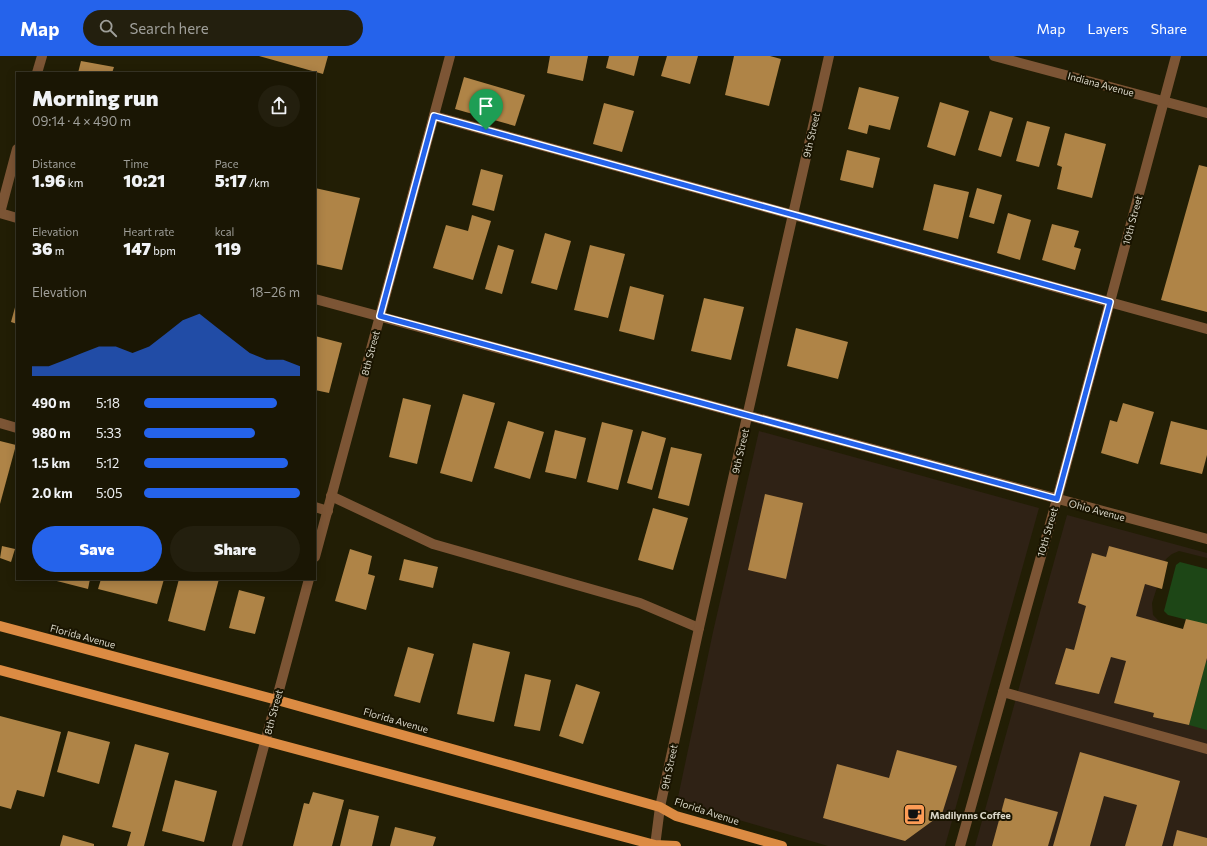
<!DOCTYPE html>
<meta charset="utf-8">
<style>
:root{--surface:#1a1604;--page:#231f0e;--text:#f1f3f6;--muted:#9f9f9a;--line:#383526;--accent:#2563eb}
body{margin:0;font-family:Commissioner,sans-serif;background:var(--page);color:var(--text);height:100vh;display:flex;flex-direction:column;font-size:15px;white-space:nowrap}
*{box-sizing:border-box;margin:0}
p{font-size:13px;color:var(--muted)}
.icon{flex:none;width:22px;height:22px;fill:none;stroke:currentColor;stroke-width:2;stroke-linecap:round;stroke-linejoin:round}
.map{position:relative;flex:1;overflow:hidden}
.details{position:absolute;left:16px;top:16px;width:300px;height:508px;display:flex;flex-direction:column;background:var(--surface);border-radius:0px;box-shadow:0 2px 10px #0003,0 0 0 1px var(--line)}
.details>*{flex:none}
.pin{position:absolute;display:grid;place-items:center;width:34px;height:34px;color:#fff;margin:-41px -17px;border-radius:50% 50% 50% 0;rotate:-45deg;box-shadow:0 0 4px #0007}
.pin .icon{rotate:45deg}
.round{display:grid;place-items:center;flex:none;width:42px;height:42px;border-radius:21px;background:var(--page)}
.overview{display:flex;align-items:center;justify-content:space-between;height:68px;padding:0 16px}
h1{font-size:22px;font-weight:800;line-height:30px}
.figures{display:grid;grid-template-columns:repeat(3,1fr);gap:6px;height:68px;padding:4px 16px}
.figures div{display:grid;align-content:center}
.figures b{font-size:17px;font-weight:800}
.figures small{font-size:11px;font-weight:400}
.figures p{font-size:11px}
.chart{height:112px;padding:8px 16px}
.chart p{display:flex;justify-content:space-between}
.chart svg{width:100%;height:72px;margin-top:4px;fill:var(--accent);opacity:.7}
.cta{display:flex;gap:8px;margin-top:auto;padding:8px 16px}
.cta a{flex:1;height:46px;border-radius:24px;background:var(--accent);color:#fff;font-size:16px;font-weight:800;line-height:46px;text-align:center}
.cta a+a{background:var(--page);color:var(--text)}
ul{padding:0 16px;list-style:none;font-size:13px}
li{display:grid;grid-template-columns:64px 48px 1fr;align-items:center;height:30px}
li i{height:10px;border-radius:5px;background:var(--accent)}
header{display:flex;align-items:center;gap:24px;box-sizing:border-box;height:56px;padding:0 20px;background:var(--accent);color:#fff}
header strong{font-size:19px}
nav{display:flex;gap:22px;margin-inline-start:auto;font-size:14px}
.search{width:280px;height:36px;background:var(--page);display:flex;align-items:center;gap:10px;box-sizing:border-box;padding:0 14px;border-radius:22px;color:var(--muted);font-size:15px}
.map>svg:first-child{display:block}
.commercial{fill:#2f2215}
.green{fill:#1d4616}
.building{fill:#af8447}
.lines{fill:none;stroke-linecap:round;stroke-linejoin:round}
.minor{stroke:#7c5535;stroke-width:10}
.major{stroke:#dc8b43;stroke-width:10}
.route-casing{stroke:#fff;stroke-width:8}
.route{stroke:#2563eb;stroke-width:5}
.labels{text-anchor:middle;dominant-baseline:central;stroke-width:4;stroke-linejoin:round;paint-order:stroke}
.street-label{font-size:10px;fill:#d9d6c7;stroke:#191400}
.poi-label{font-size:10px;font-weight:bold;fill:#d9d6c7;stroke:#191400;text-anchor:start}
</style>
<header>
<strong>Map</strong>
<div class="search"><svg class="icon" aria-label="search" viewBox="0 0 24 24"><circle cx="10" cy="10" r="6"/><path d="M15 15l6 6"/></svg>Search here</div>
<nav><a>Map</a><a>Layers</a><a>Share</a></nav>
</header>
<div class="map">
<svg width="1207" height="790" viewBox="0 0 1207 790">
<rect width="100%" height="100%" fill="#221e05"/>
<!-- commercial -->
<g class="commercial">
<polygon points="759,375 1039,452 945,790 828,790 677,746 713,576"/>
<polygon points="1067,459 1207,497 1207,502 1179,495 1172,498 1166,503 1152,547 1153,559 1162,568 1207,580 1207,790 975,790"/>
</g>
<!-- green -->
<g class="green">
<polygon points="1180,506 1207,513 1207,569 1168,559 1164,555 1176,509"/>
<polygon points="1206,605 1207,606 1207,674 1189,669"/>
</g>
<!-- building -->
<g class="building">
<polygon points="259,0 328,0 323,18"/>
<polygon points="550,0 588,0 583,25 547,17"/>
<polygon points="609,0 639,0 634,20 606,12"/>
<polygon points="667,0 698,0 690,28 661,20"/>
<polygon points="734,0 770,0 781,3 769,50 725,39"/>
<polygon points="81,5 114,11 112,17 78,17"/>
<polygon points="464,21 525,39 515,70 455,53"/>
<polygon points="859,31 899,41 890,74 869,69 867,78 848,73"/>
<polygon points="940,46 969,55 955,100 927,91"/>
<polygon points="604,47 634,55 622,96 593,88"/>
<polygon points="990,55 1013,62 1001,101 978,94"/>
<polygon points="1027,65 1050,71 1039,111 1016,105"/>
<polygon points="1065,77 1106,88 1092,142 1057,133 1062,111 1057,109"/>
<polygon points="847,94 880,102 873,132 840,124"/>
<polygon points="1199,109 1207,111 1207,256 1161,244"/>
<polygon points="481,113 503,119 494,155 472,149"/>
<polygon points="934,128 969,136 958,183 923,174"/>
<polygon points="315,132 360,142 342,214 315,208"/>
<polygon points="977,132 1002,139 994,168 969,161"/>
<polygon points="1008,157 1031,164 1020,204 997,197"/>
<polygon points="472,159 491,165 473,224 433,212 446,169 468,175"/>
<polygon points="1052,168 1079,175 1074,191 1081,193 1075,214 1042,204"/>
<polygon points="545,177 571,185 557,234 531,227"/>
<polygon points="498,189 514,194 502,238 485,233"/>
<polygon points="590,189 625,198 608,262 574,254"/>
<polygon points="630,230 664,239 654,284 619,275"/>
<polygon points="704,242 744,251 731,304 691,295"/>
<polygon points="17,244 17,268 11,266"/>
<polygon points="796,272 848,286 838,323 787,310"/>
<polygon points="315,280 342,287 329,337 315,334"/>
<polygon points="463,338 495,347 472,426 440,417"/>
<polygon points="403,342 431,349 417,408 389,401"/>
<polygon points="1123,347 1154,356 1138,408 1101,397 1110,364 1117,366"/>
<polygon points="508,365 544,376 530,423 494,412"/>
<polygon points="1171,365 1207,374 1207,399 1202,418 1160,408"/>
<polygon points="602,366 633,374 618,434 587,426"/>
<polygon points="555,374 586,382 576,423 545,416"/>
<polygon points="642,375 666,382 652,434 627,427"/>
<polygon points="0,385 16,389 0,448"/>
<polygon points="671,391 702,398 689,450 658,442"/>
<polygon points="765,438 803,447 786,523 748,514"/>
<polygon points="653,452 688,462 673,514 638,504"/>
<polygon points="2,490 15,493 11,506 0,502"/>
<polygon points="1109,490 1168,506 1162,533 1145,528 1136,560 1183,573 1186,563 1207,568 1207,602 1189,669 1153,661 1154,657 1114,647 1126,605 1111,601 1099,638 1055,628 1066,592 1074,594 1086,550 1078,547 1092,497 1106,501"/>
<polygon points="350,493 372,500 368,518 375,520 366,554 335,545"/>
<polygon points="404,503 438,511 433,532 399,524"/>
<polygon points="49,523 90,523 88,533"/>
<polygon points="101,523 164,523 157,548 98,533"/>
<polygon points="179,523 219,523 205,575 168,565"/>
<polygon points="239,534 265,541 255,578 229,572"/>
<polygon points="473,587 510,596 494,666 457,658"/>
<polygon points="408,591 434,598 420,647 394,640"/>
<polygon points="525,618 551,624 540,675 514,670"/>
<polygon points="576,628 600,636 583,688 559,680"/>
<polygon points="0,660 61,676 44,741 17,734 11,753 0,750"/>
<polygon points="68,675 110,686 99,728 57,716"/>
<polygon points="135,688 169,697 144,790 127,790 131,776 112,771"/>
<polygon points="897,694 957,710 942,758 905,785 823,762 837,708 889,722"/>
<polygon points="1080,696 1180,725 1162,790 1125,790 1137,749 1104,740 1090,790 1053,790"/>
<polygon points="175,724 217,735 204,786 162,775"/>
<polygon points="313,736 344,744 332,790 293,790 304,747 309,748"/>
<polygon points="1005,742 1058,756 1048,790 992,790"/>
<polygon points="349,753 379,760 372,790 340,790"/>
<polygon points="395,771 436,781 433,790 390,790"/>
<polygon points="1177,774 1207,782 1207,790 1173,790"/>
<polygon points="63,779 94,788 94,790 60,790"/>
</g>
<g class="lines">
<!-- minor -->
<g class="minor">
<polyline points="994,0 1207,57"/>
<polyline points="37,17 42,0"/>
<polyline points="434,60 1207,273"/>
<polyline points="0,157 17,93"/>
<polyline points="0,157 17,162"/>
<polyline points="315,243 1207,483"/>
<polyline points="0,367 17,372"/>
<polyline points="331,440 433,488 640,547 699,572"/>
<polyline points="315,451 328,455"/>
<polyline points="315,501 450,0"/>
<polyline points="1003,636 1207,693"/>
<polyline points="237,790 309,523"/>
<polyline points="655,790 660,751 699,572 829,0"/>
<polyline points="960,790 1057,443 1176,0"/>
</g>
<!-- major -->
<g class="major">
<polyline points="0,570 277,644 660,751 676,760 782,790"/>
<polyline points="0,614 655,789 676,790"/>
</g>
</g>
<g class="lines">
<defs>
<polygon id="route" points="434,60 1110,246 1057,443 380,260"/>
</defs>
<!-- route casing -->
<use href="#route" class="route-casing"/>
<!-- route -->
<use href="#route" class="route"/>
</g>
<!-- icons -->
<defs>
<symbol id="cafe-square" viewBox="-11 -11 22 22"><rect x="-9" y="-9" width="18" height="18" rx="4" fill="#fd9c56" stroke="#191400"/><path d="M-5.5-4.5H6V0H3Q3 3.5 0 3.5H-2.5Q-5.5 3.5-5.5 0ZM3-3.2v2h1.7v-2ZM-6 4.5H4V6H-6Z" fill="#111"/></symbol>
</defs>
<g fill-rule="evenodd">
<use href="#cafe-square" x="902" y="746" width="25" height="25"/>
</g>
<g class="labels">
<!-- street labels -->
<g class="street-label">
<text transform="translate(1101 28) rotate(15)">Indiana Avenue</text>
<text transform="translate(811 79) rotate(-77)">9th Street</text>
<text transform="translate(1132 164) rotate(-75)">10th Street</text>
<text transform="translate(370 297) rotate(-75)">8th Street</text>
<text transform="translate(740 395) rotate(-77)">9th Street</text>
<text transform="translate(1097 454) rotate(15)">Ohio Avenue</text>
<text transform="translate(1047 476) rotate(-74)">10th Street</text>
<text transform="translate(83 580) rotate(15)">Florida Avenue</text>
<text transform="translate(273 656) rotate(-75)">8th Street</text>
<text transform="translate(396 664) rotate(16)">Florida Avenue</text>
<text transform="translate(669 711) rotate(-78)">9th Street</text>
<text transform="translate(707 755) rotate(18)">Florida Avenue</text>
</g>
<!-- poi labels -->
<g class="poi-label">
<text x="930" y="759">Madilynns Coffee</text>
</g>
</g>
</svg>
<div class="pin" style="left:486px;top:74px;background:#1e9e55"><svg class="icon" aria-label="arrive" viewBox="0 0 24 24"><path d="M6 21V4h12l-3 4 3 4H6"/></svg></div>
<section class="details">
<div class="overview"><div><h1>Morning run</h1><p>09:14 · 4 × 490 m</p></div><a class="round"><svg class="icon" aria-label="share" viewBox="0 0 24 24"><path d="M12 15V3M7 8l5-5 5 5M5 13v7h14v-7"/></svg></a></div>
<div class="figures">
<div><p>Distance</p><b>1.96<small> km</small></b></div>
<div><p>Time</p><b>10:21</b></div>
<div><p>Pace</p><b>5:17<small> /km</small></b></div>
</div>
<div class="figures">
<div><p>Elevation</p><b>36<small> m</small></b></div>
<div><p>Heart rate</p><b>147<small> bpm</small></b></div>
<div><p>kcal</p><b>119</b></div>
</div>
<div class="chart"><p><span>Elevation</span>18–26 m</p>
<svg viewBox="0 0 160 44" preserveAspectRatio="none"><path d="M0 44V38L10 38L20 34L30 30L40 26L50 26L60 30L70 26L80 18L90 10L100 6L110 14L120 22L130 30L140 34L150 34L160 38V44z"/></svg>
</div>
<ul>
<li><b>490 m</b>5:18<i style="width:85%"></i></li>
<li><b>980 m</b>5:33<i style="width:71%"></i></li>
<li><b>1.5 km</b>5:12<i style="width:92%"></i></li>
<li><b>2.0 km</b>5:05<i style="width:100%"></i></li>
</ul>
<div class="cta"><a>Save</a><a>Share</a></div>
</section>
</div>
